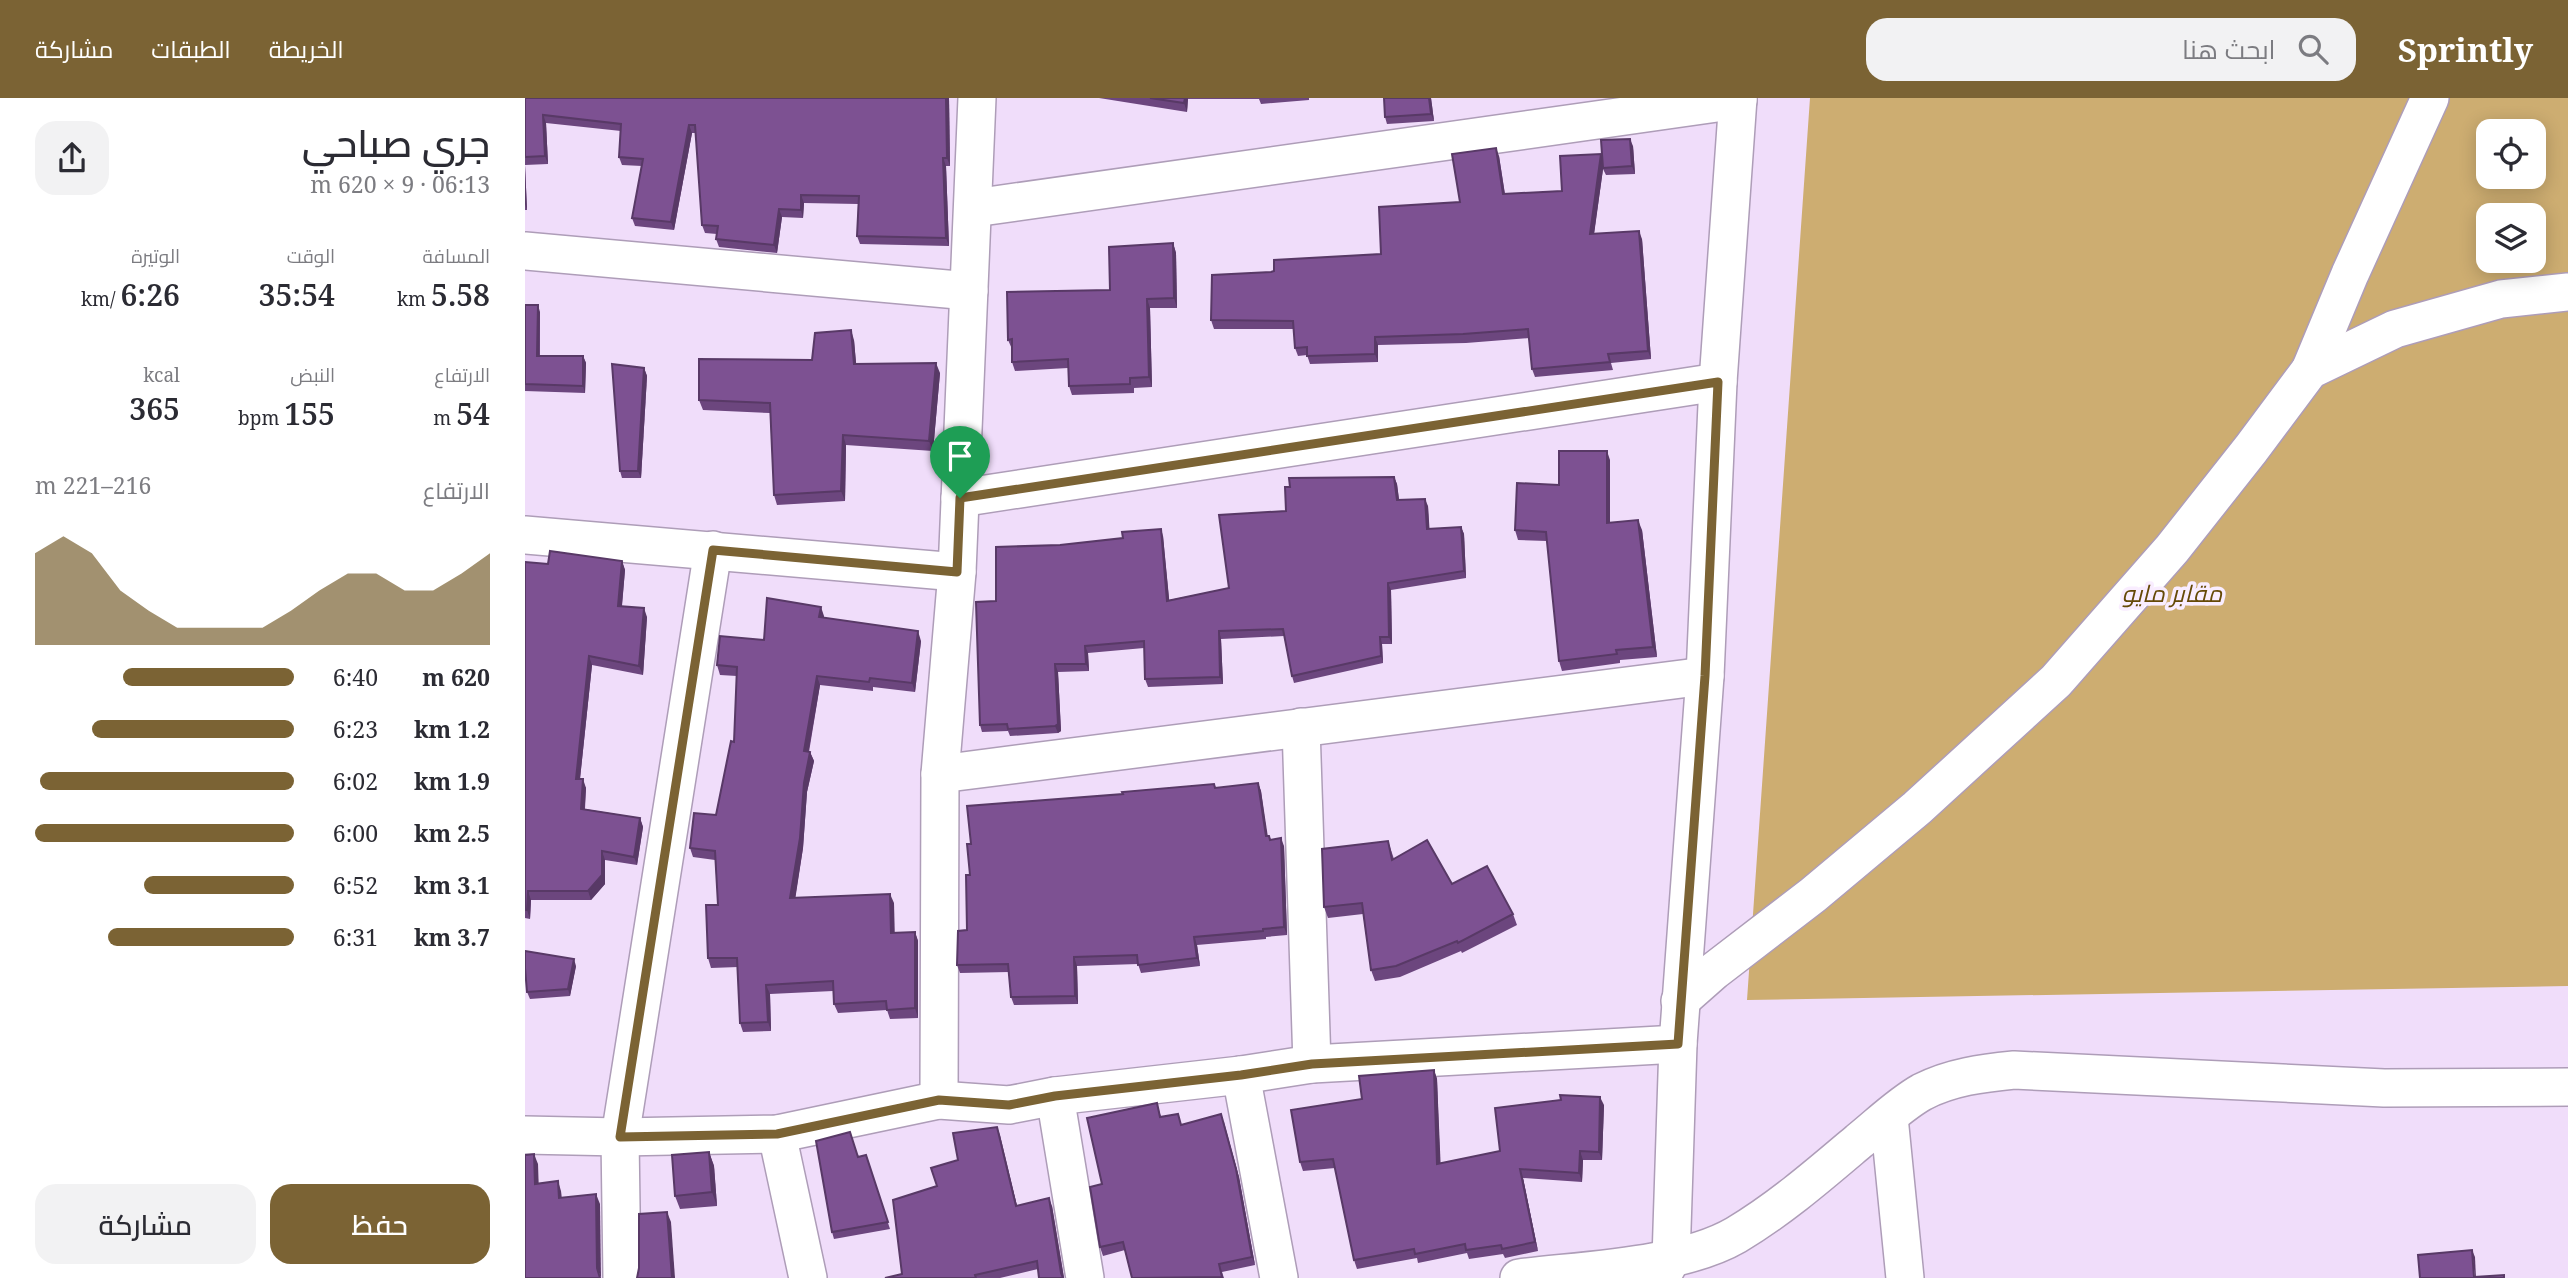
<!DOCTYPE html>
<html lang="ar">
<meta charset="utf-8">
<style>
:root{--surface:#fff;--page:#f2f2f3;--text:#2b2b33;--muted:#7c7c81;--accent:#7b6334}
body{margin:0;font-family:"Noto Serif",Cairo,serif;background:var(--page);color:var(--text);direction:rtl;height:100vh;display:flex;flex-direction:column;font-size:26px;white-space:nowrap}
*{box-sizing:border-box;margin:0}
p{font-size:23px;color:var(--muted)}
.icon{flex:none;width:38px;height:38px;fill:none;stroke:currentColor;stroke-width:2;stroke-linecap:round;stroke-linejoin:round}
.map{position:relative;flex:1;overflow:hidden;direction:ltr}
.side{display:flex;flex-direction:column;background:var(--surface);width:525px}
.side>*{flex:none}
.buttons{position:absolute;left:1951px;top:21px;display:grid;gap:14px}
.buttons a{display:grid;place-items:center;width:70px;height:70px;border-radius:14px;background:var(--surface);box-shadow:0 4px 18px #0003;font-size:35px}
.pin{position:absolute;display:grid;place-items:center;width:60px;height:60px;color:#fff;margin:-72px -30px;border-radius:50% 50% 50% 0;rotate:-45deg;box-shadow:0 0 7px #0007}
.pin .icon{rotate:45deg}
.round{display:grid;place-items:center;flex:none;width:74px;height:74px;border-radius:21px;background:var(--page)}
.summary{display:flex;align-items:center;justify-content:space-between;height:119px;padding:0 35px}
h1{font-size:38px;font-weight:600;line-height:52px}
.metrics{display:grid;grid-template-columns:repeat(3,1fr);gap:10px;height:119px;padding:7px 35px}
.metrics div{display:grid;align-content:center}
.metrics b{font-size:30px;font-weight:600}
.metrics small{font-size:19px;font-weight:400}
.metrics p{font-size:19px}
.chart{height:196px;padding:14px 35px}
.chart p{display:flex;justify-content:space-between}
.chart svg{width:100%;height:126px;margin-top:7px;fill:var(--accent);opacity:.7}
.button{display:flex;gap:14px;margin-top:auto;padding:14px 35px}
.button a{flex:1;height:80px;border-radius:21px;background:var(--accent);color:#fff;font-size:28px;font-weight:600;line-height:80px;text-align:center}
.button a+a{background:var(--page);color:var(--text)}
ul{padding:0 35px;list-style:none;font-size:23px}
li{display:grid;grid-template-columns:112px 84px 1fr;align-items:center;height:52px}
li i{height:18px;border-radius:9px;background:var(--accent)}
header{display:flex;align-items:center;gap:42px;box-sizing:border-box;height:98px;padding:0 35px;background:var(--accent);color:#fff}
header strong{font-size:33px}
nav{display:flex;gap:38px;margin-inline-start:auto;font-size:24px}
.search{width:490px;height:63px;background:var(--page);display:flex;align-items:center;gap:18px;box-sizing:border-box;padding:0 24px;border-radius:21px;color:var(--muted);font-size:26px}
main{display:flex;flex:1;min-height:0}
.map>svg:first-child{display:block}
.green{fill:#cdad71;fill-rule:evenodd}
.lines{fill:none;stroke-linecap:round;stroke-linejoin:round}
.minor-casing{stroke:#ae9db8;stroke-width:40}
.minor{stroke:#fff;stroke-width:37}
.wall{fill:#6c467e}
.shaded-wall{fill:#583966}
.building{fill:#7d5192;stroke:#583966;stroke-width:2}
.route-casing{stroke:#fff;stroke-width:14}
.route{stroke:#7b6334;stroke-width:9}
.labels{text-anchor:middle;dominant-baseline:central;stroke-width:7;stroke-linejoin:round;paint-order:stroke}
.park-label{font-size:24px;font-style:italic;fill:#654907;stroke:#f9edff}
</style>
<header>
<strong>Sprintly</strong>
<div class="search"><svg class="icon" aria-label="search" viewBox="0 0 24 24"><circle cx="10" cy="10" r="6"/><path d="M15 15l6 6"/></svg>ابحث هنا</div>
<nav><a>الخريطة</a><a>الطبقات</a><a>مشاركة</a></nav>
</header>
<main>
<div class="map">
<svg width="2043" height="1180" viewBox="0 0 2043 1180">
<rect width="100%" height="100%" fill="#f0ddfa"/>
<!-- green -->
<path class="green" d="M1285,0H2043V888L1222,902ZM1964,33H2009V79H1964ZM1964,117H2009V163H1964Z"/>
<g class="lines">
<defs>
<g id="minor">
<polyline points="449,110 1213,2"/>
<polyline points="0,153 444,193"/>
<polyline points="1785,272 1825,176 1905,0"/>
<polyline points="435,400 1193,284"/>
<polyline points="0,437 432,474"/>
<polyline points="776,629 787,966"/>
<polyline points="415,676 1180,578"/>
<polyline points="1155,903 1189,873 1288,797 1392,710 1531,583 1647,451 1726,351 1785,272 1870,231 1976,201 2043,194"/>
<polyline points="716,977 754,1180"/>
<polyline points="530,998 560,1180"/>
<polyline points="414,1002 415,676 432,474 452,0"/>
<polyline points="1364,1019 1380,1180"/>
<polyline points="252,1036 283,1180"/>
<polyline points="0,1037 95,1039 252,1036 414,1002 484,1007 530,998 716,977 787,966 1153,946"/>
<polyline points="97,1180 95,1039 188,452"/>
<path d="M994,1180C1058,1172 1156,1169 1211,1137C1256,1110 1295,1076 1334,1043C1354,1027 1374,1007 1397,994C1426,979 1458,975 1489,972L1859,990L2043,989"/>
<polyline points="1136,1180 1146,1161 1153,946 1180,578 1193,284 1213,0"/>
</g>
</defs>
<!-- minor casing -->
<use href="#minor" class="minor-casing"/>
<!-- minor -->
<use href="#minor" class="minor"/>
</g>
<!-- wall -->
<g class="wall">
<polygon points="0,0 424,0 425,68 421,68 424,148 335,146 332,138 333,106 279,105 278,120 257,119 252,155 194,149 191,141 192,136 180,135 177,127 171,35 167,35 149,132 110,128 107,120 117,68 97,67 94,59 96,33 21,25 23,66 0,67 2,112 0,112"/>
<polygon points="574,0 784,0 784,2 736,6 734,1 663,1 662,14"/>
<polygon points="859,0 906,0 909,23 862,26 860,19"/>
<polygon points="1108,48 1110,76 1081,77 1078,71 1069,135 1117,141 1126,261 1086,265 1088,272 1010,279 1007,271 1004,240 941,245 853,247 853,264 785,266 782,257 773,258 770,250 769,231 689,231 686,222 746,174 856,156 935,104 974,58 980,96 1037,93 1076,56 1078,59"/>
<polygon points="648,145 651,155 652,210 625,210 627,289 609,290 609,295 547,297 544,288 543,270 490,273 487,264 487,251 483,242 585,192"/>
<polygon points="0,207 15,214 15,258 58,258 61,265 60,295 0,293"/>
<polygon points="329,242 331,266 415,275 408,353 321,347 320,403 252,407 249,397 245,315 178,312 174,302 287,262"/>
<polygon points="119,270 122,278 116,380 97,380 95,373"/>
<polygon points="1085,362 1085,425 1117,432 1132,559 1095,562 1095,565 1037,573 1034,563 1022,443 993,442 990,432 1034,387"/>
<polygon points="869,379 872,386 874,402 903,408 904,431 936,429 939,436 941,480 866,492 867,546 857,546 858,565 769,585 767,578 759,538 696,541 698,586 623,589 620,581 619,550 563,555 564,573 533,574 536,633 533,635 485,638 483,633 457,634 455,627 471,503 535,447 638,438 644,502 704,490 761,413"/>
<polygon points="97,463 100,472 97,508 122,519 118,577 67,567 55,681 61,690 60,711 115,720 118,729 112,767 80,762 80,786 66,802 6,802 5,821 0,820 0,464 23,466"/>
<polygon points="299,518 299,520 396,543 390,594 348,589 348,593 295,587 284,654 285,654 289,663 282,694 278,750 270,800 369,805 369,835 390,834 393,843 393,920 365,921 362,912 313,915 309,906 308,893 245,896 246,933 218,934 215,925 213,869 186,870 183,860 193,807 190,762 168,759 165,750 191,717 209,644 212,578 195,577 192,567 239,542"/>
<polygon points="733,685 736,693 742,738 745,742 759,748 762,837 741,839 741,841 672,847 675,868 616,875 613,866 552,868 553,906 489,907 486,899 484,874 435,875 432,867 442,832 446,746 598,696 689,686 691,690"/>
<polygon points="863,743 869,761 927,786 988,816 992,827 937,855 936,853 875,879 850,883 846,872 838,816 803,820 799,809"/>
<polygon points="51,868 45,898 5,901 2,894"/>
<polygon points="909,972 912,981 915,1065 975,1053 1079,1007 1077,1062 1058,1062 1057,1084 998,1080 1013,1153 980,1160 978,1156 944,1161 942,1155 893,1165 892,1160 832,1171 829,1162 810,1070 778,1073 775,1064 837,1001"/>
<polygon points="632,1005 636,1019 657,1026 699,1024 714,1079 730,1167 697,1174 699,1180 607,1180 600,1152 578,1158 575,1149 577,1086"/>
<polygon points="472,1029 492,1108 527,1108 539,1180 513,1171 475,1180 360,1180 377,1176 433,1062"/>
<polygon points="184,1054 189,1068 192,1108 155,1111 150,1098"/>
<polygon points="341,1057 365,1131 309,1141 307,1134 333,1059"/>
</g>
<!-- shaded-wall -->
<g class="shaded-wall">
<polygon points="421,0 424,0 425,68 422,60"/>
<polygon points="660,0 663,0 662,14 659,5"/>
<polygon points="904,0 906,0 909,23 906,16"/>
<polygon points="18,17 21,25 23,66 20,58"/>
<polygon points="164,27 167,35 149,132 146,124"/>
<polygon points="1105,41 1108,48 1110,76 1107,68"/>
<polygon points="971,50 974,58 981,104 978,96"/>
<polygon points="1076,56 1079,64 1068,144 1065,136"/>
<polygon points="418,60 421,68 424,148 421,140"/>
<polygon points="0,66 0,67 2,112 0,106"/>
<polygon points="276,97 279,105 278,120 276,112"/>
<polygon points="254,111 257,119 252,155 249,147"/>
<polygon points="1114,133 1117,141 1126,261 1123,253"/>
<polygon points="648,145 651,155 652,210 649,200"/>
<polygon points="622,201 625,210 627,289 624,279"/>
<polygon points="13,207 15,214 14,265 12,258"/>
<polygon points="326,232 329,242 332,275 329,266"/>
<polygon points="850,239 853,247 853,264 850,256"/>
<polygon points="58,258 61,265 60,295 58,288"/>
<polygon points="411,265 415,275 408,353 404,343"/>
<polygon points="119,270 122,278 116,380 113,373"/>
<polygon points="318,337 321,347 320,403 316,393"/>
<polygon points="1082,353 1085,362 1085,435 1082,425"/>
<polygon points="869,379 872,386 875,409 872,402"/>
<polygon points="900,401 903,408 905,438 902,431"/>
<polygon points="1113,422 1117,432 1132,559 1128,549"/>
<polygon points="936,429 939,436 941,480 939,473"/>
<polygon points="636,431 638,438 645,510 642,503"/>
<polygon points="97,463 100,472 96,517 93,508"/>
<polygon points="863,485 866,492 867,546 864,539"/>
<polygon points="296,509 299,518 298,528 294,519"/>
<polygon points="119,510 122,519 118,577 114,568"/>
<polygon points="393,533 396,543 390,594 387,585"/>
<polygon points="694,533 696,541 698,586 695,579"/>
<polygon points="855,539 857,546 858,565 856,558"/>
<polygon points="560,548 563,555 564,573 561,566"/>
<polygon points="64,558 67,567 54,690 51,681"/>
<polygon points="530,566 533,574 536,633 533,635 530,628"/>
<polygon points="292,578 295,587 282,662 279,653"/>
<polygon points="285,654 289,663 282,694 278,750 269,809 265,800 279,685"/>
<polygon points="58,681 61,690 59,719 56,711"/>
<polygon points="733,685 736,693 744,746 741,738"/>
<polygon points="115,720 118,729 112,767 109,759"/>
<polygon points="756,740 759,748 762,837 759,829"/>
<polygon points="77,753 80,762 80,786 66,802 63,793"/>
<polygon points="3,793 6,802 5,821 2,812"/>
<polygon points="365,796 369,805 370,844 366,835"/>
<polygon points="390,834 393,843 393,920 390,910"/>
<polygon points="669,839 672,847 675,868 672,860"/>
<polygon points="549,859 552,868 553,906 550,898"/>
<polygon points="49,861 51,868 45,898 43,891"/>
<polygon points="241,887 245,896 246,933 243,924"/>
<polygon points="909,972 912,981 916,1075 912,1066"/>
<polygon points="1075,999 1079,1007 1077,1062 1074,1054"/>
<polygon points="696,1016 714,1079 730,1167 727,1159"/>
<polygon points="472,1029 475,1037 494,1116 491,1108"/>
<polygon points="1055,1053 1058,1062 1057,1084 1054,1075"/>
<polygon points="184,1054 189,1068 192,1108 187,1094"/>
<polygon points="9,1056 13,1066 14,1096 10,1086"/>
<polygon points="995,1071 998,1080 1013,1153 1010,1144"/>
<polygon points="33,1083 36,1093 38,1110 34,1100"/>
<polygon points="71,1096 75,1106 76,1180 72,1170"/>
<polygon points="524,1100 527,1108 539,1180 536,1175"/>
<polygon points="142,1114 146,1124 150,1180 147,1180"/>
<polygon points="1947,1152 1950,1159 1951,1180 1950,1180"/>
</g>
<!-- building -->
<g class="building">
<polygon points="0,0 421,0 422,60 418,60 421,140 332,138 334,98 276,97 276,112 254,111 249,147 191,141 193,128 177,127 170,27 164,27 146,124 107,120 118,61 94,59 96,26 18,17 20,58 0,59"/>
<polygon points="625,0 660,0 659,5"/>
<polygon points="859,0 904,0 906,16 860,19"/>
<polygon points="1105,41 1107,68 1078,70 1076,42"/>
<polygon points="971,50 978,96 1037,93 1035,58 1076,56 1065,136 1114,133 1123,253 1083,256 1085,264 1007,271 1003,231 938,236 850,239 850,256 782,258 782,249 770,250 768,223 686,222 687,177 746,174 749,173 749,162 856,156 854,109 935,104 927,56"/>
<polygon points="648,145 649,200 622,201 624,279 605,280 605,286 544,288 543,261 487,264 487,241 483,242 482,194 585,192 584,149"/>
<polygon points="0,207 13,207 12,258 58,258 58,288 0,286"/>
<polygon points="326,232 329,266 411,265 404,343 318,337 316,393 249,397 245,305 174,302 174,261 287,262 290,235"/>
<polygon points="87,266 119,270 113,373 95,373"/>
<polygon points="1034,353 1082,353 1082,425 1113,422 1128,549 1091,552 1092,556 1034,563 1021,434 990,432 992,385 1034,387"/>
<polygon points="869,379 872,402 900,401 902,431 936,429 939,473 863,485 864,539 855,539 856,558 767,578 758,531 694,533 695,579 620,581 619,543 560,548 561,566 530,566 533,626 530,628 483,631 482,626 455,627 451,504 471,503 471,449 535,447 598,440 597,434 636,431 642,503 704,490 694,417 761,413 760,389 765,389 764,380"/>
<polygon points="25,453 97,463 93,508 119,510 114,568 64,558 51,681 58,681 56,711 115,720 109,759 77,753 77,777 63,793 3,793 2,812 0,812 0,464 23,466"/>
<polygon points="242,500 296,509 294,519 393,533 387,585 345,580 344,584 292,578 279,653 285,654 279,685 275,740 265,800 365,796 366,835 390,834 390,910 362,912 361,903 309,906 308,883 241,887 243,924 215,925 212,860 183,860 181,807 193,807 190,753 165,750 169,715 191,717 206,643 209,644 212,569 192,567 195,538 239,542"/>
<polygon points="733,685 741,738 744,738 745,742 756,740 759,829 738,831 738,833 669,839 672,860 613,867 612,857 549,859 550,898 486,899 483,866 432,867 433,833 442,832 441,777 445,777 442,746 446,746 442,708 598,696 597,694 689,686 690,690"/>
<polygon points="902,742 927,786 962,768 988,816 933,845 932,843 871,868 846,872 837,805 799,809 797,751 863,743 867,762"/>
<polygon points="0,853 49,861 43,891 2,894 0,870"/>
<polygon points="909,972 912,1066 975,1053 970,1010 1036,1002 1035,997 1075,999 1074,1054 1055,1053 1054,1075 995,1071 1010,1144 977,1151 976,1147 941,1152 940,1146 890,1156 889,1151 829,1162 808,1061 775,1064 766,1012 837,1001 834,978"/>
<polygon points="632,1005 635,1019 653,1016 656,1027 696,1016 711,1071 727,1159 694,1166 697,1179 607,1180 598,1144 575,1149 565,1089 577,1086 562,1020"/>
<polygon points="472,1029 491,1108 524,1100 536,1175 538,1180 514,1180 512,1163 450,1177 451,1180 360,1180 377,1176 368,1102 412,1088 406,1070 433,1062 428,1035"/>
<polygon points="325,1034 333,1059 341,1057 363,1124 307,1134 291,1043"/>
<polygon points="184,1054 187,1094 150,1098 147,1057"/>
<polygon points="9,1056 10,1086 33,1083 34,1100 71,1096 72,1170 75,1180 0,1180 0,1057"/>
<polygon points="142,1114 147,1180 112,1180 114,1170 114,1116"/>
<polygon points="1947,1152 1949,1179 1979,1177 1979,1180 1895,1180 1893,1157"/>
</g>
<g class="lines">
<defs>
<polygon id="route" points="1193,284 1180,578 1153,946 787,966 716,977 530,998 484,1007 414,1002 252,1036 95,1039 188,452 432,474 435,400"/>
</defs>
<!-- route casing -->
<use href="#route" class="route-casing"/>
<!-- route -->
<use href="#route" class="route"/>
</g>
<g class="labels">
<!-- park labels -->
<g class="park-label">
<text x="1647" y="494">مقابر مايو</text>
</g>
</g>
</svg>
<div class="buttons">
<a><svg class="icon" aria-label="locate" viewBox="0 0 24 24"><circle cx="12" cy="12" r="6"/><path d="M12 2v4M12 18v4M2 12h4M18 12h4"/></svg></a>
<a><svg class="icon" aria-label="layers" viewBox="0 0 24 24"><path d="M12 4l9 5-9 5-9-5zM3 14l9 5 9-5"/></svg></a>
</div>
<div class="pin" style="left:435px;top:400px;background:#1e9e55"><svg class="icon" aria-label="arrive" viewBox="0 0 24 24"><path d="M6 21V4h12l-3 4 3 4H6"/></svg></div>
</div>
<section class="side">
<div class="summary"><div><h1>جري صباحي</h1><p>06:13 · 9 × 620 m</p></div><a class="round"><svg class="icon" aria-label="share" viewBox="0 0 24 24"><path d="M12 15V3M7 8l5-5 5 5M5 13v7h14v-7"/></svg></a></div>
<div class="metrics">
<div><p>المسافة</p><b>5.58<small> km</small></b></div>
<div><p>الوقت</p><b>35:54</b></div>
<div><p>الوتيرة</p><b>6:26<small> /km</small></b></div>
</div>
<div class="metrics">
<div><p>الارتفاع</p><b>54<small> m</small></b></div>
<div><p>النبض</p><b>155<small> bpm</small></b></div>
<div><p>kcal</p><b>365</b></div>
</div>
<div class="chart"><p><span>الارتفاع</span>216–221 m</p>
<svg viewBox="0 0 160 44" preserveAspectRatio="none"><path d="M0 44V12L10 6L20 12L30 25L40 32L50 38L60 38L70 38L80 38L90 32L100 25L110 19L120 19L130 25L140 25L150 19L160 12V44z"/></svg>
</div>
<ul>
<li><b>620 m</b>6:40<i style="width:66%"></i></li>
<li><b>1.2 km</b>6:23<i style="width:78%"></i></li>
<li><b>1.9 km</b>6:02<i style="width:98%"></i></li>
<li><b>2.5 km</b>6:00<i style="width:100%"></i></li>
<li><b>3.1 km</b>6:52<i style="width:58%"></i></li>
<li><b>3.7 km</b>6:31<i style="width:72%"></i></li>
</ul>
<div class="button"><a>حفظ</a><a>مشاركة</a></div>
</section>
</main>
